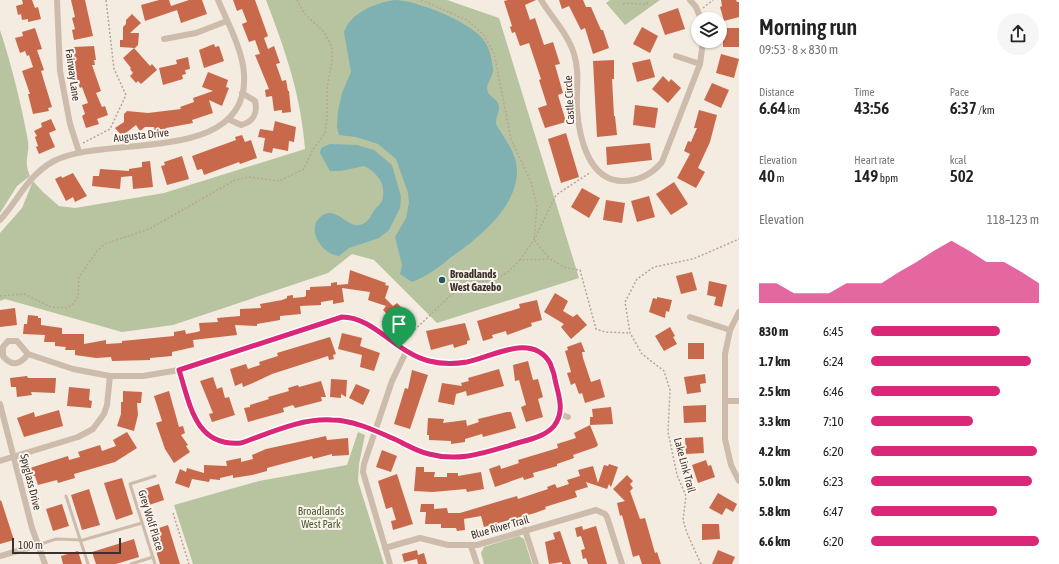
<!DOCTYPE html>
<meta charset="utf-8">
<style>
:root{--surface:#fff;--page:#f6f6f6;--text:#222;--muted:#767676;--accent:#db2777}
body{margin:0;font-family:"Asap Condensed",sans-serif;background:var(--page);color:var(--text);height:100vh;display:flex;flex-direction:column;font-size:15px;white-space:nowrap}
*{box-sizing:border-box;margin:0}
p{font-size:13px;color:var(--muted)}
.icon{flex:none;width:22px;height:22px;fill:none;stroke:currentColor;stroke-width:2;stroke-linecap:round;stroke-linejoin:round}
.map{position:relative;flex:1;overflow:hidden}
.panel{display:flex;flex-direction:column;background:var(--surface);width:320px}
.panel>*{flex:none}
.tools{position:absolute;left:691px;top:12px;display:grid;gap:8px}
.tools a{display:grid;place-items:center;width:36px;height:36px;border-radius:50%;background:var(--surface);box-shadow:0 1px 3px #0004;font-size:20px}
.scale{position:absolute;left:12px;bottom:10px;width:109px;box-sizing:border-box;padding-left:4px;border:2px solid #3b302b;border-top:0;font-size:11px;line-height:14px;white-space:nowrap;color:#3b302b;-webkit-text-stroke:3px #fbf5ee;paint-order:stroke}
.pin{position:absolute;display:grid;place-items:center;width:34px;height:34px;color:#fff;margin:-41px -17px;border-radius:50% 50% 50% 0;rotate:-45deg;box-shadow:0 0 4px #0007}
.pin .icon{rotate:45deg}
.round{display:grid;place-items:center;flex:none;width:42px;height:42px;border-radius:21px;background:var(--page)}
.head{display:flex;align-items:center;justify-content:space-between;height:68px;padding:0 20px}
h1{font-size:22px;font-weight:600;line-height:30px}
.figures{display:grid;grid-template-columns:repeat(3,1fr);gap:6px;height:68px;padding:4px 20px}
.figures div{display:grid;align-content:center}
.figures b{font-size:17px;font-weight:600}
.figures small{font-size:11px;font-weight:400}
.figures p{font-size:11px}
.chart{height:112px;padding:8px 20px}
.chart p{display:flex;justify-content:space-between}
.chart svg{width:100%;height:72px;margin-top:4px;fill:var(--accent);opacity:.7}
ul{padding:0 20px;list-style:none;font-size:13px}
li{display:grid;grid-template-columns:64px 48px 1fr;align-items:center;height:30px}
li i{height:10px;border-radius:5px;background:var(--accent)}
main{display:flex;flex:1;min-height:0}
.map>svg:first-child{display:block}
.green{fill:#b8c4a0}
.water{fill:#7fb0b2}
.building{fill:#c8694b}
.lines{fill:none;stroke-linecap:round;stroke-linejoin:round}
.path{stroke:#b9a596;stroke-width:1.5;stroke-dasharray:2 2;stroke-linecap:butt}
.lane{stroke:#cdbbac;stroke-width:3}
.street{stroke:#cdbbac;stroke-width:6}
.route-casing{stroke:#fff;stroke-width:8}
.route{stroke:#db2777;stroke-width:5}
.poi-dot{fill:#1f5a5e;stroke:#fbf5ee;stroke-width:1.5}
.labels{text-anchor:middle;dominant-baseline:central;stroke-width:4;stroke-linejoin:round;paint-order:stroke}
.street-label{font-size:11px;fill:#3b302b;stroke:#fbf5ee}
.poi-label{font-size:11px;font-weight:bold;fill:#3b302b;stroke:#fbf5ee;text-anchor:start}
.park-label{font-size:11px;fill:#4a5a2e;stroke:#fbf5ee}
</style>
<main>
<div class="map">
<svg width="739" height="564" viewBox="0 0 739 564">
<rect width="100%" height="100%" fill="#f4ebe1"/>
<!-- green -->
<g class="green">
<path d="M266,0H447L499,18L579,278L437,323L374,260L352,254L328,273L173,325L122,332L5,299L0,301V233L22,208L33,181L42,191L59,206L75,208L164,193L305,149C301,95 285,50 266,0Z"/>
<polygon points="610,0 660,0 625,25 606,3"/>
<path d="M0,30C12,67 21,103 28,141C30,156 23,159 30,176L17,186L0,213Z"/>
<polygon points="358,432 365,435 359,464 358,481 384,564 193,564 174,505 259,481 347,465"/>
<polygon points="519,536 524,539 532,564 484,564 481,553 484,547"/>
</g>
<!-- water -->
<g class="water">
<path d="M394,0C416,0 468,21 482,38C489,45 492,59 493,69C494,77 483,85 489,94C492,98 496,99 498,103C502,111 493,119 497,126C506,141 517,153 517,172C516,209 477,239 450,258C438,268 427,276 412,282L400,274L402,265L395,237L406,218L409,203L408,193L396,159L378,144L356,137L339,135L337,127L338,111L342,93L351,72L344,32C351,12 376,3 394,0Z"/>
<path d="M330,144L357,145L374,150L392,165L401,197L400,208L389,230L379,238L349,248L339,256C321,254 304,227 323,215C339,205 350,236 367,221C371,218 371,214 374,211C376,207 380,205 382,201C384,195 384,186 380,180C376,174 371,169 364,166L341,171H330L320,153L321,148Z"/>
</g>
<!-- building -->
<g class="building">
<polygon points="22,0 32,0 35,8 38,7 41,19 28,22 28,19 22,20 21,14 18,15 16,6 23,4"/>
<polygon points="71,0 85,0 93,36 74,40 72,30 75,29 72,18 75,17"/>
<polygon points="159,0 169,0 171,6 189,0 202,0 207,14 181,23 177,10 145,21 141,5"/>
<polygon points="233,0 255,0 268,36 264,38 268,49 274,46 280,63 276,64 282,81 286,80 288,91 289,91 291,112 282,113 282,110 274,111 272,96 266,97 265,90 269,89 255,55 260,54 255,40 249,42 242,24 247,22 242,9 237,11"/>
<polygon points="508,0 536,0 525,5 530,20 535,18 544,45 553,42 560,64 555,65 563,93 558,95 566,122 545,128 538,108 547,105 539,80 541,79 529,43 520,46 515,32 512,33 510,27 512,26 504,1"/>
<polygon points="559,0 583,0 586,7 591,7 601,30 603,30 609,48 593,54 585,28 581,30 569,6 562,9"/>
<polygon points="721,0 736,0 737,2 739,2 739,17 724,21 720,7 722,6"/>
<polygon points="678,8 685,29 665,35 658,15"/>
<polygon points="132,14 141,23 130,33 139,33 138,45 135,48 120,47 120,40 123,40 123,27 126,24 126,20"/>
<polygon points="642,27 658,36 650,53 633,44"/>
<polygon points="35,28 42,49 37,50 44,70 41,71 52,107 48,108 49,111 33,114 28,94 30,94 22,71 33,67 29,55 27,56 25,51 20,53 15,38 23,36 22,32"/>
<rect x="723" y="28" width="16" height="19"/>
<polygon points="214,44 215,47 219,46 224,61 204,68 199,50"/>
<polygon points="94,46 96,60 94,60 95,65 92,65 101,91 96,93 102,107 105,106 108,115 97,119 99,124 86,128 82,116 85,114 82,105 88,103 82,87 80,88 75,76 74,47"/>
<polygon points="134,48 150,66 152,64 157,70 141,84 138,81 136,83 130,76 133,73 130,69 131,68 123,58"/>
<polygon points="721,54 739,59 734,78 716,73"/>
<polygon points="188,57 190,69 185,70 186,74 182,75 183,79 163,85 159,68 177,64 176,60"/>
<polygon points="650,59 655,77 637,82 632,63"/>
<polygon points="614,60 614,79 612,79 614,116 615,116 617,135 597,137 593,61"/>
<polygon points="208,72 228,80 226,87 229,88 222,106 209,100 213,113 192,120 193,123 166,128 166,131 155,133 154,127 145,127 140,131 136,125 122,136 115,128 124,122 124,114 127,111 148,113 181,109 180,107 194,102 193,98 213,91 202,87"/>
<polygon points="663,76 669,82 671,79 681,88 668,103 652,89"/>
<polygon points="712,83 729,90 721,108 704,100"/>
<polygon points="635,105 658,108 655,128 633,125"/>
<polygon points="699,110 717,115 710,142 698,168 705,172 696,188 677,178 690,154 684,151 688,141 691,142 697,128 694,128"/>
<polygon points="51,119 56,130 49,133 55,147 39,154 36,147 38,146 35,137 37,136 34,131 42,127 41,123"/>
<polygon points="275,121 296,127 294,142 289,141 288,151 273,148 272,153 263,151 265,138 258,137 260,129 273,131"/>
<polygon points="566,133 579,177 561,183 548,139"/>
<polygon points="242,135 245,142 251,140 257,158 240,164 239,162 204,175 202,169 197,170 192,156 236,140 235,137"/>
<polygon points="650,143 652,160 607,165 606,147"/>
<polygon points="182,156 189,179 167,185 161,166 165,165 164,162"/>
<polygon points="150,161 153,187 133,189 132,176 121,177 120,189 92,186 93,176 99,176 100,169 129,171 129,169 142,167 142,162"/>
<polygon points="73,173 87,196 75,202 73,197 66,201 55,179 61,176 62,178"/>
<polygon points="674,182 688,204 671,215 656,194"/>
<polygon points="582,188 600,198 589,218 571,207"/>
<polygon points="649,196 655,217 637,222 631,201"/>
<polygon points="606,200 625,203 622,223 603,220"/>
<polygon points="350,270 386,283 385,285 389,286 385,298 393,306 397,303 405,311 395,321 393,319 390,321 385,316 387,314 383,310 386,306 368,300 370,292 342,288 344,302 333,304 333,300 321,302 321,305 300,306 301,314 280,316 280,320 257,324 257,326 235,325 237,335 193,340 194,347 172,352 172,356 150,358 150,360 112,361 111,357 96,358 75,355 75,350 65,350 66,347 55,346 55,342 44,342 45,335 23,334 24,324 27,324 28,315 38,316 38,318 41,318 41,325 62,328 62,334 84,334 84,344 106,340 106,344 122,343 122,341 174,336 174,332 185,330 186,334 197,332 200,331 199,323 218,322 217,318 240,316 240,309 261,308 260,304 282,300 287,298 287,296 293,295 293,298 304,297 306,296 306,290 310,290 310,287 331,286 331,283 337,282 337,285 348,284"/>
<polygon points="692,272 697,290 681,294 676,276"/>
<polygon points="709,281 727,285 722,307 714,305 716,297 707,295"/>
<polygon points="555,293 568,301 563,311 573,317 577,314 587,325 571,339 561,327 564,324 544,312"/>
<polygon points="657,297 672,300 669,312 666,311 665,318 649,312 653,298 657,299"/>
<polygon points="537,300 542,320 531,323 532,326 507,335 506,331 492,335 493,338 483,341 477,321 520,308 519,304"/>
<polygon points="15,308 17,325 0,327 0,310"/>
<polygon points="465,323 470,340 467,341 467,344 454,348 453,344 431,350 426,331"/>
<polygon points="670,327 675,336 673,337 677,344 664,351 655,336"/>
<polygon points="342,333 362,338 360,346 380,353 374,371 360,367 362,355 338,349"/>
<polygon points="330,337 336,354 333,355 334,359 329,360 328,356 272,374 253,383 243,387 242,383 235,386 230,369 246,364 248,369 260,365 259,362 278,356 277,353"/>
<polygon points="581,342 585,352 582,352 583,358 591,382 600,379 605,397 585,403 582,393 579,394 575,383 571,385 567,373 571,372 565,351 568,350 567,347"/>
<rect x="688" y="343" width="16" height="16"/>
<polygon points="528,361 533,380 538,379 543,397 538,399 543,417 526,422 521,407 526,405 519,380 515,381 513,365"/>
<polygon points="499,369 504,386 467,396 466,391 456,394 454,405 438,402 442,383 462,386 461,383 469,381 468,378"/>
<polygon points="412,370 428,375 410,429 394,424 405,388 408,389"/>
<polygon points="705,374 706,383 700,384 701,392 687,394 684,377"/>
<polygon points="27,376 28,378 56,378 55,393 31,392 32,395 17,397 16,387 11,387 10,378"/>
<polygon points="213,377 217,389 222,387 225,398 229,397 235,415 212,422 209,414 213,413 200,381"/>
<polygon points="331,379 347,380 346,397 341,394 341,398 330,397"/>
<polygon points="321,381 326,397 321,397 322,401 295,408 293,405 283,408 284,412 248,422 244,408 250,407 250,405 269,399 268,397 289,391 288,388 298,385 299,387"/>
<polygon points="356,384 370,390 363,405 349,398"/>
<polygon points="69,387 90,389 89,400 92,401 91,408 67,406"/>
<polygon points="123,391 142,392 141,403 137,403 138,415 134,431 117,426 121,414 121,402 123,402"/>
<polygon points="169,391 179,427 183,426 185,433 181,435 188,445 186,446 190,452 174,463 165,449 156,423 162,421 154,396"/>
<polygon points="706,405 706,422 684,423 683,406"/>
<polygon points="611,407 613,424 590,425 590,417 593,417 592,409"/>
<polygon points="59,410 63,426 24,437 17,418 34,412 35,417"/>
<polygon points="507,412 511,412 516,428 483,437 482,434 465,439 465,442 451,444 451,441 429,440 429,435 427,435 428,418 444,419 443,423 466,420 467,426 479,422 478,419"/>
<polygon points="590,425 598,445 596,447 573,455 574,458 557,464 557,466 533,473 534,477 524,480 523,477 495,487 489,469 500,465 501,469 519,463 518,460 558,448 557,444 576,438 574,433"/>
<polygon points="127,432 137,448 115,462 74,474 75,478 58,483 57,480 38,485 35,476 33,476 30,468 68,456 69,460 80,457 78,452 100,445 102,451 116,446 113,440"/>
<polygon points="326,436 327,440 348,438 349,455 332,456 332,454 313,459 312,456 267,468 267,471 252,475 233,478 233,475 220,478 220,480 210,479 209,482 192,479 189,488 175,483 180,469 186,472 187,468 204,473 204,465 227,466 226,461 241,458 241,462 253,459 252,455 266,449"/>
<polygon points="703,437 704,453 686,454 685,438"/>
<polygon points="382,450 397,456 391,472 376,467"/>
<polygon points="706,460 708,466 711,465 715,477 698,483 692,465"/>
<polygon points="609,464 618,467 611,487 609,484 607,489 586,482 588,487 575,491 577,497 545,507 546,509 535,513 484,527 481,516 464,519 465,530 457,531 456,528 441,528 441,524 425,524 426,512 420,512 421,504 434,504 434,509 447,508 448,513 460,513 517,496 518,499 548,489 547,487 555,484 557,488 569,484 567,480 580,476 578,470 593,466 598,483 604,465 608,466"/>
<polygon points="416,467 424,467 424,472 435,472 434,477 447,477 447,473 458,473 458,476 481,472 484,489 467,492 466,489 433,492 414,491"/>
<polygon points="397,474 413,524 393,530 391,521 396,520 392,507 386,509 378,481"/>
<polygon points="627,475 633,481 630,484 633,488 630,491 640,519 645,518 655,553 657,552 661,564 642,564 639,555 633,557 622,515 620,516 617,503 625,501 613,489"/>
<polygon points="122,478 133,514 116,520 104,483"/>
<polygon points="159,484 164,500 143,507 138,491"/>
<polygon points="89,489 100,525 82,530 71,495"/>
<polygon points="718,493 737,504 733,512 726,508 722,515 709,508"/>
<polygon points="1,500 14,540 0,544 0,501"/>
<polygon points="62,504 69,526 53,531 46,509"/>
<polygon points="702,524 719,524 720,539 702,540"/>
<polygon points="168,525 180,564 160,564 150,531"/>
<polygon points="582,526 583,530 596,526 607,564 588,564 586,558 583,559 581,550 585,549 581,536 577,537 575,528"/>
<polygon points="560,531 571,564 562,564 562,562 549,564 545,542 555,539 553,533"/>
<polygon points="134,539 139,557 116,564 96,564 92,552"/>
<polygon points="417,550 418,555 424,553 427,564 418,564 417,559 404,562 402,554"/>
<polygon points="718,550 735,557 732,564 712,564"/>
<polygon points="78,551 82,564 63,564 61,556"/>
</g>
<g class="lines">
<!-- path -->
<g class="path">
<polyline points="421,0 467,20 483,34 494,53 511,139 531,182 537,206 534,240 550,259"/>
<path d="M623,4C632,2 638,5 647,4V0"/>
<polyline points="703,8 713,0"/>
<polyline points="83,143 110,129 126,95 114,69 106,0"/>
<polyline points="520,260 534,240 556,195 591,172"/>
<polyline points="0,296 24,294 51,307 67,308 73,304 78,297 79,277 97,251 105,244 149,229 235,180 250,177 279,181 304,169 312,151 325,133 327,117 327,88 332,61 332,47 324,32 304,13 297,0"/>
<polyline points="403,341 451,295 479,282 497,279 509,271 520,260 550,259 566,268 580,270 596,329 605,332 630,333"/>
<polyline points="173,513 189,564"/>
<polyline points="701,564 687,533 683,520 686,496 677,475 668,432 670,390 664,371 642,354 630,333 625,302 637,279 654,267 693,259 739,239"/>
</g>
<!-- lane -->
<g class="lane">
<polyline points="155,476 130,484 155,564"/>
<polyline points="66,496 88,564"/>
<polyline points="38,545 56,539 83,540 142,523"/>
<polyline points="131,564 153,557"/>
</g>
<!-- street -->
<g class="street">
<polyline points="57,0 60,71 70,124 79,152"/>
<path d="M541,0C552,18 568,34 574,54C580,72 576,91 577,109C579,136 588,181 623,181C639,181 652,174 662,162L700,64L703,41"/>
<polyline points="690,0 696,7 701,19"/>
<polyline points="164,39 196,33 227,21"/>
<polyline points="676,56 700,64"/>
<path d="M228,119L241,125C253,122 258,113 255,101L242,93"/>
<path d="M0,220C19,199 28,175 54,161C105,134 250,166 244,74C243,51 227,21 218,0"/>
<polyline points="739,312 730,330 725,354 725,439 731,465 739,481"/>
<polyline points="690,317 730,330"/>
<path d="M28,354C20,365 12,367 3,356V347L8,341H17L28,354L73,369L110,376H143L179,370L334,319C342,317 351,316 359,319C367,322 373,328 380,333C395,345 410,356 429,361C441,364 455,364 467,362C499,355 541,327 554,376C557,386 561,397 561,407C560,419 553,430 542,435C533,439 522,442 512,445C478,455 447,464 413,449C388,437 362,422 333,420C302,417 270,433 241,443C195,447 190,404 179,370"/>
<polyline points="725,401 739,401"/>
<polyline points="0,404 32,528 45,564"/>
<polyline points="560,414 568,417"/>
<polyline points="0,461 78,437 93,429 104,414 107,405 110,376"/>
<polyline points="525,530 536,564"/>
<polyline points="471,546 477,564"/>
<polyline points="385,548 420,538 448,545 477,545 596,510 605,514 607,517 622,564"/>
<polyline points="0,556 38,545"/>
<polyline points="390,564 363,472 364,464 392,381 406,352"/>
</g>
</g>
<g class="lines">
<defs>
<path id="route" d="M342,317C374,317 396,353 429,361C441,364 455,364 467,362C492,357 532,332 550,363C553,370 555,377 556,384C560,399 564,413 554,426C544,438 525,440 511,445C484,453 458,462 429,454C415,451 404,443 392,438C374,430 352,420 332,420C301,418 270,433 241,443C195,447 190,404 179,370Z"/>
</defs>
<!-- route casing -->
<use href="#route" class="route-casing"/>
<!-- route -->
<use href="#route" class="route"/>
</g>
<!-- markers -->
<circle class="poi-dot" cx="442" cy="280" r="4"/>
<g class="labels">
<!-- street labels -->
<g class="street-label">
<text transform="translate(73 75) rotate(82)">Fairway Lane</text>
<text transform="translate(569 100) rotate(-93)">Castle Circle</text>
<text transform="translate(141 135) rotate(-6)">Augusta Drive</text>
<text transform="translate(685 465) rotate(75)">Lake Link Trail</text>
<text transform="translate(31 482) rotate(76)">Spyglass Drive</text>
<text transform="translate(151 520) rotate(73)">Grey Wolf Place</text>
<text transform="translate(500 527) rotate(-16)">Blue River Trail</text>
</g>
<!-- poi labels -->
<g class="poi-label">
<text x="450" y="274">Broadlands<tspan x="450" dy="13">West Gazebo</tspan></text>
</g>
<!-- park labels -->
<g class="park-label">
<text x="321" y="511">Broadlands<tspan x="321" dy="13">West Park</tspan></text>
</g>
</g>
</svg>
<div class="tools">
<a><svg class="icon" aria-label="layers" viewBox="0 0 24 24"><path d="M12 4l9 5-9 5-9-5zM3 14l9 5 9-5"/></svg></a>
</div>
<div class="scale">100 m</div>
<div class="pin" style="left:399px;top:348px;background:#1e9e55"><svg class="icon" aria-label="arrive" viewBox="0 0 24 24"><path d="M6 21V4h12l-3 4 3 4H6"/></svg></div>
</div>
<section class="panel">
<div class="head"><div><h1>Morning run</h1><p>09:53 · 8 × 830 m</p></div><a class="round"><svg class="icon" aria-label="share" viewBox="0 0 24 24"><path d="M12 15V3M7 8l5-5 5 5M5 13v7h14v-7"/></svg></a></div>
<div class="figures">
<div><p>Distance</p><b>6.64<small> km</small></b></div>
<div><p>Time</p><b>43:56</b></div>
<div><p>Pace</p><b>6:37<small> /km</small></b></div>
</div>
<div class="figures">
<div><p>Elevation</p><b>40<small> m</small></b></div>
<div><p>Heart rate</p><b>149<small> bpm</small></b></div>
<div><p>kcal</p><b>502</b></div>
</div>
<div class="chart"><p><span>Elevation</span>118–123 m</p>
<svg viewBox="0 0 160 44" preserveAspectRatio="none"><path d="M0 44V32L10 32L20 38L30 38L40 38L50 32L60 32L70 32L80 25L90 19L100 12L110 6L120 12L130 19L140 19L150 25L160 32V44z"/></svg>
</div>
<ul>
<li><b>830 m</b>6:45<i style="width:77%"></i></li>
<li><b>1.7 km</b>6:24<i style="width:95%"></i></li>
<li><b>2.5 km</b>6:46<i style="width:77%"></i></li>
<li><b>3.3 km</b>7:10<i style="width:61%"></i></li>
<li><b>4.2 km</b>6:20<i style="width:99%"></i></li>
<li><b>5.0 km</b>6:23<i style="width:96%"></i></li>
<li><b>5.8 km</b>6:47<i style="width:75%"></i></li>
<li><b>6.6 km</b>6:20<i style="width:100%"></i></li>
</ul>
</section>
</main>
